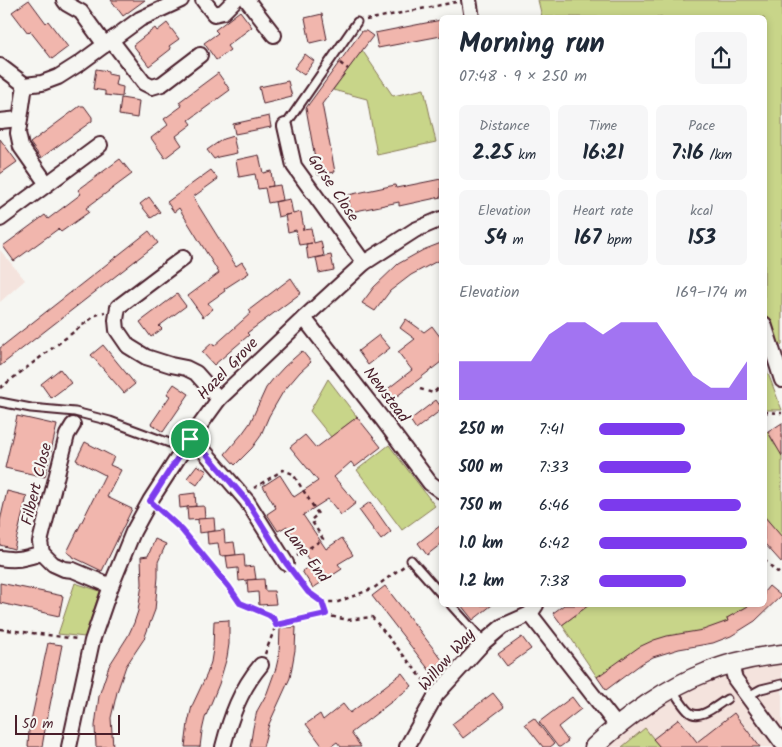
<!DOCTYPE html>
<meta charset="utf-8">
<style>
:root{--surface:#fff;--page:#f6f6f7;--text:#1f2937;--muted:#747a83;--accent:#7c3aed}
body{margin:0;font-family:Kalam,sans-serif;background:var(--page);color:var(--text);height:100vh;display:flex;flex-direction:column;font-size:19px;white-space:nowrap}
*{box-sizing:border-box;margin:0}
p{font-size:16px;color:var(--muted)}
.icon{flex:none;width:28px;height:28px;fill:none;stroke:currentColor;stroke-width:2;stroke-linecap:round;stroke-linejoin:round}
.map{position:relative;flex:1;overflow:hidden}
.side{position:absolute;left:439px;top:15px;width:328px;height:592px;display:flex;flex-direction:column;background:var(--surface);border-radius:8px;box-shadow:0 2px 8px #0003}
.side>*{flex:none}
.scale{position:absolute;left:15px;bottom:12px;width:105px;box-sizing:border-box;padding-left:5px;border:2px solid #4a1f2b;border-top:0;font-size:14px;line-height:18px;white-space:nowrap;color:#4a1f2b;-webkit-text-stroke:4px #f6f6f2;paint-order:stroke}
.pin{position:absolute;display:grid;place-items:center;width:42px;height:42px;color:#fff;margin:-21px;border:2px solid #fff;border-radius:50%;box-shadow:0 1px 5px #0007}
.round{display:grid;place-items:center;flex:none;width:52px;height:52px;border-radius:8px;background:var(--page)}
.overview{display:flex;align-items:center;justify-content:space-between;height:85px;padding:0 20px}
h1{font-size:28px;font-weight:600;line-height:38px}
.stats{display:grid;grid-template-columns:repeat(3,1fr);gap:8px;height:85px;padding:5px 20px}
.stats div{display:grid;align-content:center;border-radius:8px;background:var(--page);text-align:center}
.stats b{font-size:21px;font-weight:600}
.stats small{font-size:14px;font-weight:400}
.stats p{font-size:14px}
.chart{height:140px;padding:10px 20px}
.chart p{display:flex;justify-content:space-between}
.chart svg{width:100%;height:90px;margin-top:5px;fill:var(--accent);opacity:.7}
ul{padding:0 20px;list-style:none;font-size:16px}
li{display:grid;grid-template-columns:80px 60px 1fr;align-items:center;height:38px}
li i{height:12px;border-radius:6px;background:var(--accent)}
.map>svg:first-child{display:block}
.built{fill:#f4e3dd}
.green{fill:#c8d589;stroke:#897a5a}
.building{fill:#f1b6ad;stroke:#4a1f2b}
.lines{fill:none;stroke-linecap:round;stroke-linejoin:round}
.service-casing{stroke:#4a1f2b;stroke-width:11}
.minor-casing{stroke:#4a1f2b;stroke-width:18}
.tertiary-casing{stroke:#4a1f2b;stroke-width:21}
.path{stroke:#4a1f2b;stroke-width:2.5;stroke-dasharray:4 4;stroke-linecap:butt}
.service{stroke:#f6f6f2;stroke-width:7}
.minor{stroke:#f6f6f2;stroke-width:14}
.tertiary{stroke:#f6f6f2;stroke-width:18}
.route-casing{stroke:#fff;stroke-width:10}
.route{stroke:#7c3aed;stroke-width:6}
.labels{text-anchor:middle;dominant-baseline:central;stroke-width:4.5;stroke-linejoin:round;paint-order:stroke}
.street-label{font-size:16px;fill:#4a1f2b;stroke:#f6f6f2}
</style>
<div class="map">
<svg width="782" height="747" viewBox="0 0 782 747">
<rect width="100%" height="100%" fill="#f6f6f2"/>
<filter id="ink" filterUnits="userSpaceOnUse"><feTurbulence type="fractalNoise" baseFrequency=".02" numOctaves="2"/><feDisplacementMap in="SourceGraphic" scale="10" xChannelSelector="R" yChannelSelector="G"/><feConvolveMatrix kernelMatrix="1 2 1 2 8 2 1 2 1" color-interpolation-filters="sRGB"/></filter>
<g filter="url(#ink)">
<!-- built -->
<g class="built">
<polygon points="0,250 25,280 0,302"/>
<polygon points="782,662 782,747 604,747 612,737 689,685 738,672"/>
</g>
<!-- green -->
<g class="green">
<polygon points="538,0 782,0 782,345 777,343 774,341 764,309 764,18 542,17"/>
<polygon points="362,50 393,96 424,89 436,142 377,155 367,99 333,90"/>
<polygon points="764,363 782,410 764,410"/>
<polygon points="328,379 357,417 331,437 310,411"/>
<polygon points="768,432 775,445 782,453 782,541 764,517 764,434"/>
<polygon points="389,445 435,506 402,530 357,470"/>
<polygon points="75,583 100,591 85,637 58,634"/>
<polygon points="589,605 750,605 727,618 728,621 597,677 562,625"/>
<polygon points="645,728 660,747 622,747"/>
</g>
<!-- building -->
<g class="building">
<polygon points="29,0 46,23 48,21 68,47 52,59 30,31 28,33 12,12"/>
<polygon points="111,0 145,0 123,16"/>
<polygon points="240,11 252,27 227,46 230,50 216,60 204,43 218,33 215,30"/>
<polygon points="322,14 327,39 310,43 305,18"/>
<polygon points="441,20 441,36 378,48 375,33"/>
<polygon points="167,23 179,39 169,46 171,49 149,66 133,45 155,28 157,31"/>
<polygon points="362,31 366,31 373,36 322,104 335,172 318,175 306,108"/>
<polygon points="305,54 314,61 304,75 294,68"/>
<polygon points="96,69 108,71 108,74 117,76 115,85 123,87 122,97 105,95 105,91 93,89"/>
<polygon points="218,73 230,90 189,120 192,124 176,136 182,145 165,158 151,138 168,125 164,119 182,106 179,102"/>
<polygon points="288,81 292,97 263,104 259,87"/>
<polygon points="121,98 139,101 137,118 119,115"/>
<polygon points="80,106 84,106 92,117 92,121 41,158 30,143"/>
<polygon points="269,116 271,127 235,134 233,124"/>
<polygon points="233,136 237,153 218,157 214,159 207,150 223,139"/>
<polygon points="0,139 17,162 0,174"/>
<polygon points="259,155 263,173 271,171 273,186 267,187 280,185 283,200 268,203 265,188 258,189 255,174 239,177 236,160"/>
<polygon points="120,159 132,174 86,208 89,212 61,232 58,229 14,261 3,246 45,215 48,219 81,194 78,190"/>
<polygon points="211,170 218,179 193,197 236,266 242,262 249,273 224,289 225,291 208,303 213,309 203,317 188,296 219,273 179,208 174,212 167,202"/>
<polygon points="441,179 441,197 399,206 399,202 351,212 348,195 395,185 396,188"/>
<polygon points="149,197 160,212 151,218 140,204"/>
<polygon points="290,199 293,214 301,212 304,229 302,229 311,228 314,243 321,241 324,256 308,259 306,244 312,243 299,245 296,230 288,232 285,215 291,214 278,217 275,202"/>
<polygon points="149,231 158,243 0,366 0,348"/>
<polygon points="441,243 441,259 411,275 390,291 375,311 362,303 374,287 398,264 423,250"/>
<polygon points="331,255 334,270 319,273 316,258"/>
<polygon points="291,278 301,293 247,333 249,335 214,365 202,352 212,343 214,346 251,313 249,310"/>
<polygon points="177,294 186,306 159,326 162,329 151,337 140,322"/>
<polygon points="406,319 424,332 432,326 441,338 441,362 392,400 385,391 412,370 398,352 415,339 400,328"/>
<polygon points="379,335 390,348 368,365 358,351"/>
<polygon points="103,345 135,384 124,393 91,355"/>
<polygon points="302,351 311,362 300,372 283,392 269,416 260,437 252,448 235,465 225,454 242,434 250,423 266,388 273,379 284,367"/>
<polygon points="60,369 71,383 51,398 41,384"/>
<polygon points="174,384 189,394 163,432 151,424 170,396 167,394"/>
<polygon points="436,400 441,407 441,410 416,429 410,420"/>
<polygon points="17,416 57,425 45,477 5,468"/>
<polygon points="357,417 381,447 355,467 351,462 334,477 356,503 341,515 328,499 303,515 326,549 342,538 353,555 338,564 342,569 313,588 302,571 312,565 287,526 278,531 267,514 276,508 263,486 280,475 294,497 318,481 290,447 305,435 316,448"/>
<polygon points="782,423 782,456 768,432"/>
<polygon points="85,442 114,457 110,465 121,470 107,497 132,509 102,571 73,557 73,556 67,552 105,475 76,460"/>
<polygon points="197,465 207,471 197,485 187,478"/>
<polygon points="7,491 27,496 14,549 0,545 0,521"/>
<polygon points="195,493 196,506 180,508 179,495"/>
<polygon points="370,502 391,532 381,540 359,510"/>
<polygon points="204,506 205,519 188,520 187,507"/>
<polygon points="764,516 782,537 782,563 764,543"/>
<polygon points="214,518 215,531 199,533 198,519"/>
<polygon points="441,525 441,544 427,555 418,543"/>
<polygon points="224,530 225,543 234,542 236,555 220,556 218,543 208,544 207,532"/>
<polygon points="155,539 166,544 158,562 158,577 155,610 144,639 126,666 117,692 111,718 113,747 96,747 95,726 99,696 109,666 128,636 134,623 138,611 142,584 141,557 148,556"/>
<polygon points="244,554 245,567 254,566 256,579 239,581 238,568 228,569 226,556"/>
<polygon points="264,579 265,591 274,591 276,604 259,605 258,592 248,593 247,580"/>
<polygon points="0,583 63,596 59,616 0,603"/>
<polygon points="385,586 443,661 430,671 372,596"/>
<polygon points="769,586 781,596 755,621 731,636 713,643 679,649 653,657 641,664 606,690 597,677 639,647 654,640 667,636 703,630 728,621 727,618 750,605 764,605 764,592"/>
<polygon points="461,605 492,605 473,620"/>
<polygon points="564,605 589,605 562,625 553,613"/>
<polygon points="229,620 229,644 227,657 219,684 205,718 202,731 200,747 185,747 188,723 192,706 207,674 211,662 213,649 214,621"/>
<polygon points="296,627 295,650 290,678 269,724 263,747 250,747 253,728 257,711 267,693 276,668 279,655 280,628"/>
<polygon points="522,637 531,649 507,666 498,654"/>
<polygon points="48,643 62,645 44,735 42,747 28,747 29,730"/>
<polygon points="402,673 412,686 351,733 361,747 341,747 337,742 330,747 323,747 306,724 320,714 323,720 343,704 350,713"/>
<polygon points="493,693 504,707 463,738 452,724"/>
<polygon points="572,697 581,709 558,727 568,741 560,747 558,747 539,722"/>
<polygon points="734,713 760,747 660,747 653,739 679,719 697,742"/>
<polygon points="534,718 554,744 550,747 543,747 525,724"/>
</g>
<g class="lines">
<defs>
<g id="service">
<polyline points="285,126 357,22"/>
<polyline points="0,402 31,408 75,412 110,421 183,448"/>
<polyline points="411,560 441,594"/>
<polyline points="451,605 484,642"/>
<path d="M672,689C677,696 682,705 688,711C699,722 717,705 727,699"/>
<polyline points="748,696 761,689 782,684"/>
</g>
<g id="minor">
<polyline points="64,0 67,4 81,12 105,45"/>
<polyline points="203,0 214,14 223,12 235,0"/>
<polyline points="247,0 274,35"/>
<polyline points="469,0 472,18"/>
<polyline points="111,40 144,83 152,87 162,84 200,55"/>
<polyline points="0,66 25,85 42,83 58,77 80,63 140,19 181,0"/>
<polyline points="25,85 18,133 21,147 47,184"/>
<polyline points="0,121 19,119"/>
<polyline points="285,126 294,166 364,263"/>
<polyline points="0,219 100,145"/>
<polyline points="183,258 118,307 116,320 117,330 128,346 146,357 171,365 186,368 196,373 219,399"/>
<polyline points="304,318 383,420 430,483 441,491"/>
<polyline points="764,324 782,380"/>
<polyline points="73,425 67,435 40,542 42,553 53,564 64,569 73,570 111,586"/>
<polyline points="190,439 204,451 247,501 286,563"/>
<path d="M0,558C18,561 25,558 42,553"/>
<polyline points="530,614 617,726"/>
<polyline points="731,664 735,679 782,743"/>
<polyline points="69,747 92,641 111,586 133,532 150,501 190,439 219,399 304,318 364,263 415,230 441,219"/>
<path d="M223,747C231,716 240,690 261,665"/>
<polyline points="407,747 436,695 484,642 503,626 530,614 536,605"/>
</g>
<path id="tertiary" d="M594,747C625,718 667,687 707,672C730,662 757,657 782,654"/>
</defs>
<!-- service casing -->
<use href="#service" class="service-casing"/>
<!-- minor casing -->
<use href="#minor" class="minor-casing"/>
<!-- tertiary casing -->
<use href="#tertiary" class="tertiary-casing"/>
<!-- path -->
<g class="path">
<polyline points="366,20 456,2"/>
<polyline points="340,63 348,69"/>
<polyline points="0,388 96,315 105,312"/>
<polyline points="420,389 433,393 441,386"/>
<polyline points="764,412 782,413"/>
<polyline points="254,488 283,470 293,474 318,514 311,520 323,539 297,556"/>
<polyline points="160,510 182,530 229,587 240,603 269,615 273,619 276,625 325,615 348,620 372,617 427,684"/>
<polyline points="764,560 782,576"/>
<polyline points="294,573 308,592 322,602 338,602 374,588 404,566"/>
<polyline points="322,602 325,615"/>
<polyline points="0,629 78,639"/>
<polyline points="265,654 276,625"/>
</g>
<!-- service -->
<use href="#service" class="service"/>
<!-- minor -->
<use href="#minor" class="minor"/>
<!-- tertiary -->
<use href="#tertiary" class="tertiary"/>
</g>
</g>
<g class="lines" filter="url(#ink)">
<defs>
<polygon id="route" points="190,439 204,451 247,501 286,563 308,592 322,602 326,614 276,625 273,618 269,615 240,603 229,587 182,530 150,501"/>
</defs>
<!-- route casing -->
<use href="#route" class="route-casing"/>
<!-- route -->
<use href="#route" class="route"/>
</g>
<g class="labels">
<!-- street labels -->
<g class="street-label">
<text transform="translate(333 188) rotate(56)">Gorse Close</text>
<text transform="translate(228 369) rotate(-46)">Hazel Grove</text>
<text transform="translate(386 395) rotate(53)">Newstead</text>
<text transform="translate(37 484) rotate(-76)">Filbert Close</text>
<text transform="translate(306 555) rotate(53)">Lane End</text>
<text transform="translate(447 660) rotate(-49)">Willow Way</text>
</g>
</g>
</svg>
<div class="scale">50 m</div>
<div class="pin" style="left:190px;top:439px;background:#1e9e55"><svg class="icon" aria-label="arrive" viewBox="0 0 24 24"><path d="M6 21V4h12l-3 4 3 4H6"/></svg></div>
<section class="side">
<div class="overview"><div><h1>Morning run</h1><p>07:48 · 9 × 250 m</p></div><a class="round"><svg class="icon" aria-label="share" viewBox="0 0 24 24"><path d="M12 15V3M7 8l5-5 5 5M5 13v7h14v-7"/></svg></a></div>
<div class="stats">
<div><p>Distance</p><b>2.25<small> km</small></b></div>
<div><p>Time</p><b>16:21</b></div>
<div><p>Pace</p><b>7:16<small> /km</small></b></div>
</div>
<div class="stats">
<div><p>Elevation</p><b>54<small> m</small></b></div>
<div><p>Heart rate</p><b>167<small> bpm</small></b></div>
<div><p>kcal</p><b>153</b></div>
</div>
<div class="chart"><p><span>Elevation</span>169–174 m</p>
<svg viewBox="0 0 160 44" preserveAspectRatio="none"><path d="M0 44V25L10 25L20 25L30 25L40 25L50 12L60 6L70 6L80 12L90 6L100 6L110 6L120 19L130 32L140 38L150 38L160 25V44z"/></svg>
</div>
<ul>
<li><b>250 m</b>7:41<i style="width:58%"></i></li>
<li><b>500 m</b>7:33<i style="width:62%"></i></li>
<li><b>750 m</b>6:46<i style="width:96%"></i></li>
<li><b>1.0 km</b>6:42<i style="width:100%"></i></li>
<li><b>1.2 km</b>7:38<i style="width:59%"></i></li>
</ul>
</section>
</div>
